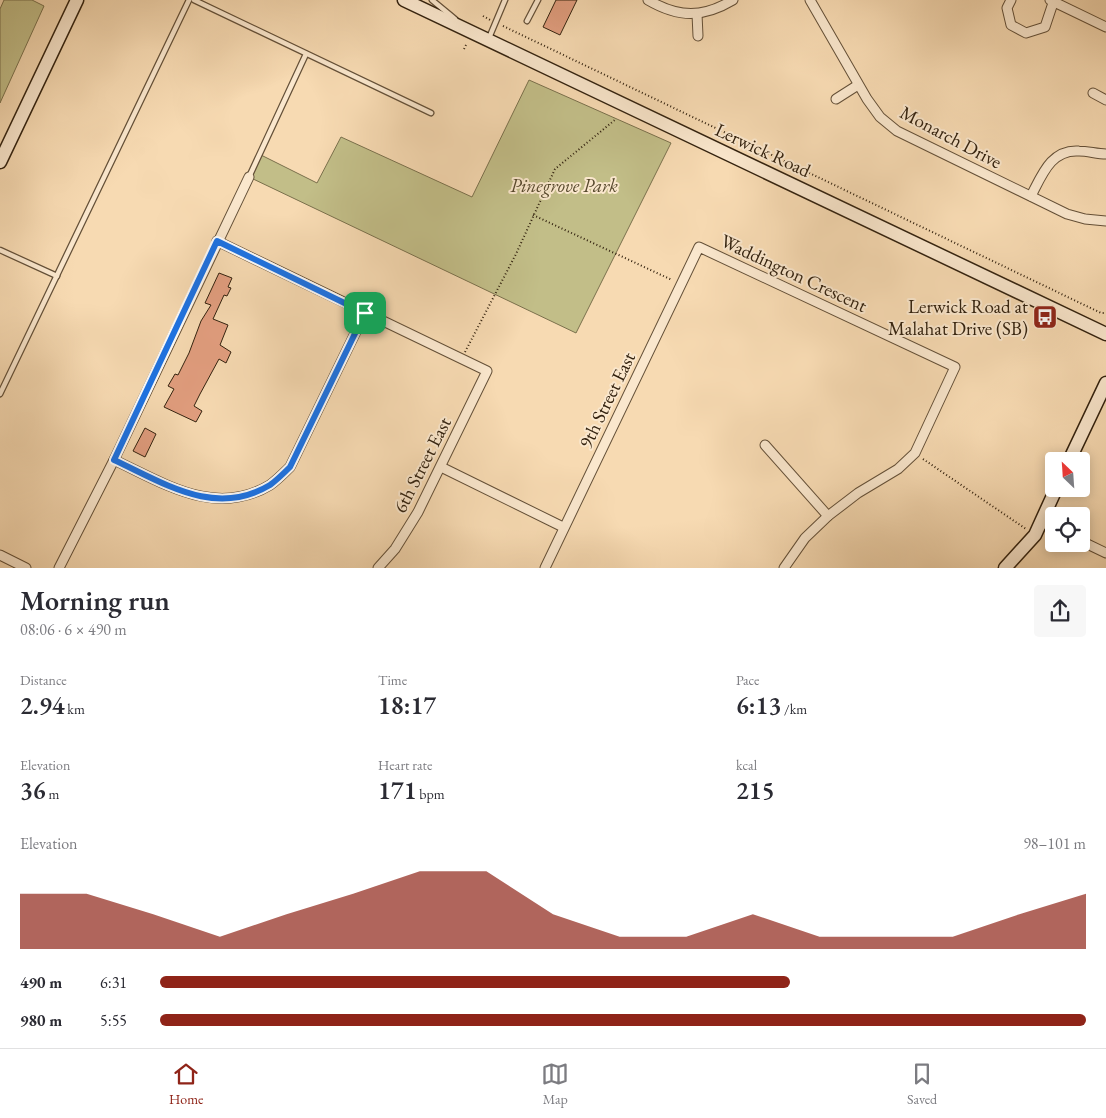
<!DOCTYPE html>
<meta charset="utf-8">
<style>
:root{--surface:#fff;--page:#f7f7f7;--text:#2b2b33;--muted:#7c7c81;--line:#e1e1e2;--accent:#8f2418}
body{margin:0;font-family:"EB Garamond",serif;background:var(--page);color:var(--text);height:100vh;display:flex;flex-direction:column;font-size:19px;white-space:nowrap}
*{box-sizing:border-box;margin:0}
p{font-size:16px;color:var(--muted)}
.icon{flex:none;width:28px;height:28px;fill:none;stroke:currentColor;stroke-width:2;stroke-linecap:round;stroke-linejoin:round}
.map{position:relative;height:568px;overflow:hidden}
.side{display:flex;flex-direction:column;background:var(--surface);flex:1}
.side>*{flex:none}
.needle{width:32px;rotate:335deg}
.fabs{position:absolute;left:1045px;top:452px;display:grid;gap:10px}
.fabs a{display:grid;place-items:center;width:45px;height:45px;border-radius:5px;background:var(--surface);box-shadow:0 2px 12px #0003;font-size:25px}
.pin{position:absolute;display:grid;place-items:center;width:42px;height:42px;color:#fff;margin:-21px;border-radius:10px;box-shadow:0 2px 8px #0006}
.round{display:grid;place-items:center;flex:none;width:52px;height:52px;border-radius:5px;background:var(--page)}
.overview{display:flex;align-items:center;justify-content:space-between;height:85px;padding:0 20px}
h1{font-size:28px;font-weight:600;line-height:38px}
.figures{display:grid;grid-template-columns:repeat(3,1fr);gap:8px;height:85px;padding:5px 20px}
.figures div{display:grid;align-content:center}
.figures b{font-size:25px;font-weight:600}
.figures small{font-size:14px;font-weight:400}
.figures p{font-size:14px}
.chart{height:140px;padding:10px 20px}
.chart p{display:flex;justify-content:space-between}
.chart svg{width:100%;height:90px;margin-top:5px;fill:var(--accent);opacity:.7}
ul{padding:0 20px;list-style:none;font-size:16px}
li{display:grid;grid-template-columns:80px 60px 1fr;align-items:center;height:38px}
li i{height:12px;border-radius:6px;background:var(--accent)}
.dock{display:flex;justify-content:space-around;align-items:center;height:70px;border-top:1px solid var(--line);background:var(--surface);font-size:14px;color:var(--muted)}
.dock a{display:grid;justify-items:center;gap:2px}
.dock .current{color:var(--accent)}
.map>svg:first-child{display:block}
.green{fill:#c2be88;stroke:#7a704c}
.building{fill:#e29e7f;stroke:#33220f}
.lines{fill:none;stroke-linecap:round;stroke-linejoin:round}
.lane-casing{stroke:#645038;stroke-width:7}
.street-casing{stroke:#645038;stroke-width:11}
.secondary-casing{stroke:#33220f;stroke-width:15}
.path{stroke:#33220f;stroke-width:2;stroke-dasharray:1 2.5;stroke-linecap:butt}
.lane{stroke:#fae7cd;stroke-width:4.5}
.street{stroke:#fae7cd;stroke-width:9}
.secondary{stroke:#fae7cd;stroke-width:12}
.route-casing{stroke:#fff;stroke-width:10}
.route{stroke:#1a73e8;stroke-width:6}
.labels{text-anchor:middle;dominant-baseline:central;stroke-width:4;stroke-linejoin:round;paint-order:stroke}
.street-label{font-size:19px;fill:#33220f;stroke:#fae7cd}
.park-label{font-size:19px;font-style:italic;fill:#57492d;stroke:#fae7cd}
.poi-label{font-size:19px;fill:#33220f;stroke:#fae7cd;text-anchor:end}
</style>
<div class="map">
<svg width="1106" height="568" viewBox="0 0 1106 568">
<rect width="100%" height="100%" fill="#f7dab2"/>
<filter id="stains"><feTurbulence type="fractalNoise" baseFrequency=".004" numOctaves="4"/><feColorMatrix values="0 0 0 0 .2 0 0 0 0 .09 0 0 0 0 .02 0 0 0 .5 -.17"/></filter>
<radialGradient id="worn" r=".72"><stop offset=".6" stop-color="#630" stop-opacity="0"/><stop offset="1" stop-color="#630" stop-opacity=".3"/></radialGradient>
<!-- green -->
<g class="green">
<polygon points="4,0 32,0 44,6 0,103 0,9"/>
<polygon points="529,80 671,143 576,333 249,177 259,154 317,183 341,137 472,197"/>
</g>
<!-- building -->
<g class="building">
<polygon points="556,0 577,0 560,35 543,27"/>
<polygon points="219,273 232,278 228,287 231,288 227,296 224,295 213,319 228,325 220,345 231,352 226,363 219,359 200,394 194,406 202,411 196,422 164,407 174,389 168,386 175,374 178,375 189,353 201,321 211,305 205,303"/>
<polygon points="145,428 156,434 145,457 133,451"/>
</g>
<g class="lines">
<defs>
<g id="lane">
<polyline points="194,0 431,113"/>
<polyline points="432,0 455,19"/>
<polyline points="527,21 538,0"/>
<polyline points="489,38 505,0"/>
<polyline points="249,177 306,54"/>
<polyline points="0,250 57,276"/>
<polyline points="0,394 189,0"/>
</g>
<g id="street">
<path d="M648,0C679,18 703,18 733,0"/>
<polyline points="810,0 867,99 880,117 897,131 1067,214 1085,219 1106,221"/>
<polyline points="1011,0 1007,8 1011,25 1026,33 1045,27 1054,0"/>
<polyline points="1050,0 1106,27"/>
<polyline points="697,14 698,36"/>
<polyline points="1093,93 1106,100"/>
<polyline points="836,99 858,85"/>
<path d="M1031,196C1042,175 1051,149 1079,151C1088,151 1097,154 1106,154"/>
<polyline points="217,241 487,371 418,512 395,549 378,568"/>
<polyline points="765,445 828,516"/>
<path d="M114,460C164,483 215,518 270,485C277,480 284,473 290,467L365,313"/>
<polyline points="441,467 563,527"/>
<polyline points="1041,522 1054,528"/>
<polyline points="1081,541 1106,553"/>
<polyline points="0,555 26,568"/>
<polyline points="59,568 114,460 249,177"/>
<polyline points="545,568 699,247 955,367 915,453 898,469 858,493 828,516 805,538 784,568"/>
</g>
<g id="secondary">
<polyline points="404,0 1106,334"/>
<polyline points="0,162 77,0"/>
<polyline points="1069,461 1106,383"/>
<polyline points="1005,568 1035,535 1056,489"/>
</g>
</defs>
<!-- lane casing -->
<use href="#lane" class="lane-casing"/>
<!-- street casing -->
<use href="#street" class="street-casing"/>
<!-- secondary casing -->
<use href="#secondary" class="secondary-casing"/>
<!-- path -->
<g class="path">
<polyline points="483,16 490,20"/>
<polyline points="503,26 1101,313 1106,313"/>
<polyline points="464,49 467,43"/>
<polyline points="533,215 672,280"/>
<polyline points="465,352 516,254 555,169 616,119"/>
<polyline points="923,459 1026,529"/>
</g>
<!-- lane -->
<use href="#lane" class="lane"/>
<!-- street -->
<use href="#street" class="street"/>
<!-- secondary -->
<use href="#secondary" class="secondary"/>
</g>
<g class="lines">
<defs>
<path id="route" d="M217,241L365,313L290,467C284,473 277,480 270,485C215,518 164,483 114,460Z"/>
</defs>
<!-- route casing -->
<use href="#route" class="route-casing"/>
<!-- route -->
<use href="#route" class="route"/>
</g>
<!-- icons -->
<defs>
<symbol id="bus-square" viewBox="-11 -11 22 22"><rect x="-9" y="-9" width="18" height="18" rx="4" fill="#8f2418" stroke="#fae7cd"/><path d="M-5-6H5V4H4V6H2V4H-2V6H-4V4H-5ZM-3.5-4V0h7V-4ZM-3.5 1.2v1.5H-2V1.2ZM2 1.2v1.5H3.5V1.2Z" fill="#fff"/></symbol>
</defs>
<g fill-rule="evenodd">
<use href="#bus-square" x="1031" y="303" width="28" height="28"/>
</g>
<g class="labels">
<!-- street labels -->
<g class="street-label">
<text transform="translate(951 137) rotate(28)">Monarch Drive</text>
<text transform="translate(763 150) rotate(25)">Lerwick Road</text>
<text transform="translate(794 273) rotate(25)">Waddington Crescent</text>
<text transform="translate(607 400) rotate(-64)">9th Street East</text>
<text transform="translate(422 465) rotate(-63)">6th Street East</text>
</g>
<!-- park labels -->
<g class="park-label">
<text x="564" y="185">Pinegrove Park</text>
</g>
<!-- poi labels -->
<g class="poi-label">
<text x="1028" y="306">Lerwick Road at<tspan x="1028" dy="22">Malahat Drive (SB)</tspan></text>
</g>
</g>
<rect width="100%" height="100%" filter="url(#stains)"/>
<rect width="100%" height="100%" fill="url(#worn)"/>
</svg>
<div class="fabs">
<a><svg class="needle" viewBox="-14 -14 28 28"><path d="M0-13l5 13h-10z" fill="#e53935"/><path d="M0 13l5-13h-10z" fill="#7c7c81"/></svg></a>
<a><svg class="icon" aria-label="locate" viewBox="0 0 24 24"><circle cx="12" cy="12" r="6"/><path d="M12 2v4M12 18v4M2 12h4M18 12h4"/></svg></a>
</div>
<div class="pin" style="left:365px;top:313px;background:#1e9e55"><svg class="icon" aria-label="arrive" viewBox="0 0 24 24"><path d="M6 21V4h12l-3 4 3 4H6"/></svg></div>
</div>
<section class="side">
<div class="overview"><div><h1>Morning run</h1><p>08:06 · 6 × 490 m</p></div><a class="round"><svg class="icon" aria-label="share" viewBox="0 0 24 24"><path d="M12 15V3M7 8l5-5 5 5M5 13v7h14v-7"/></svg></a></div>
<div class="figures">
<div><p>Distance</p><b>2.94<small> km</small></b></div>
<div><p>Time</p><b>18:17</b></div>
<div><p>Pace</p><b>6:13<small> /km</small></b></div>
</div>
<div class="figures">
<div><p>Elevation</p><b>36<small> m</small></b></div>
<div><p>Heart rate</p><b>171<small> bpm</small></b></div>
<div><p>kcal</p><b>215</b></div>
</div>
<div class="chart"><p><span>Elevation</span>98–101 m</p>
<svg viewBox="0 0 160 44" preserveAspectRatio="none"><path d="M0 44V17L10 17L20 27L30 38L40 27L50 17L60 6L70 6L80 27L90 38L100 38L110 27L120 38L130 38L140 38L150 27L160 17V44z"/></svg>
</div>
<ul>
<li><b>490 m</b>6:31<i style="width:68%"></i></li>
<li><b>980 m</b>5:55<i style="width:100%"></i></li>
</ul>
</section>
<nav class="dock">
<a class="current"><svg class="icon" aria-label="home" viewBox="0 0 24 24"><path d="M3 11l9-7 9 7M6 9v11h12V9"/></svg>Home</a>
<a><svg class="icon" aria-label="map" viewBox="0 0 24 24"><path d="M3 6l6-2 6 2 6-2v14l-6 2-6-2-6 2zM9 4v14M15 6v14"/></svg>Map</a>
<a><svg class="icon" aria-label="saved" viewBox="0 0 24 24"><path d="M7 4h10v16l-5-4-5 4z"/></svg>Saved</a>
</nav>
